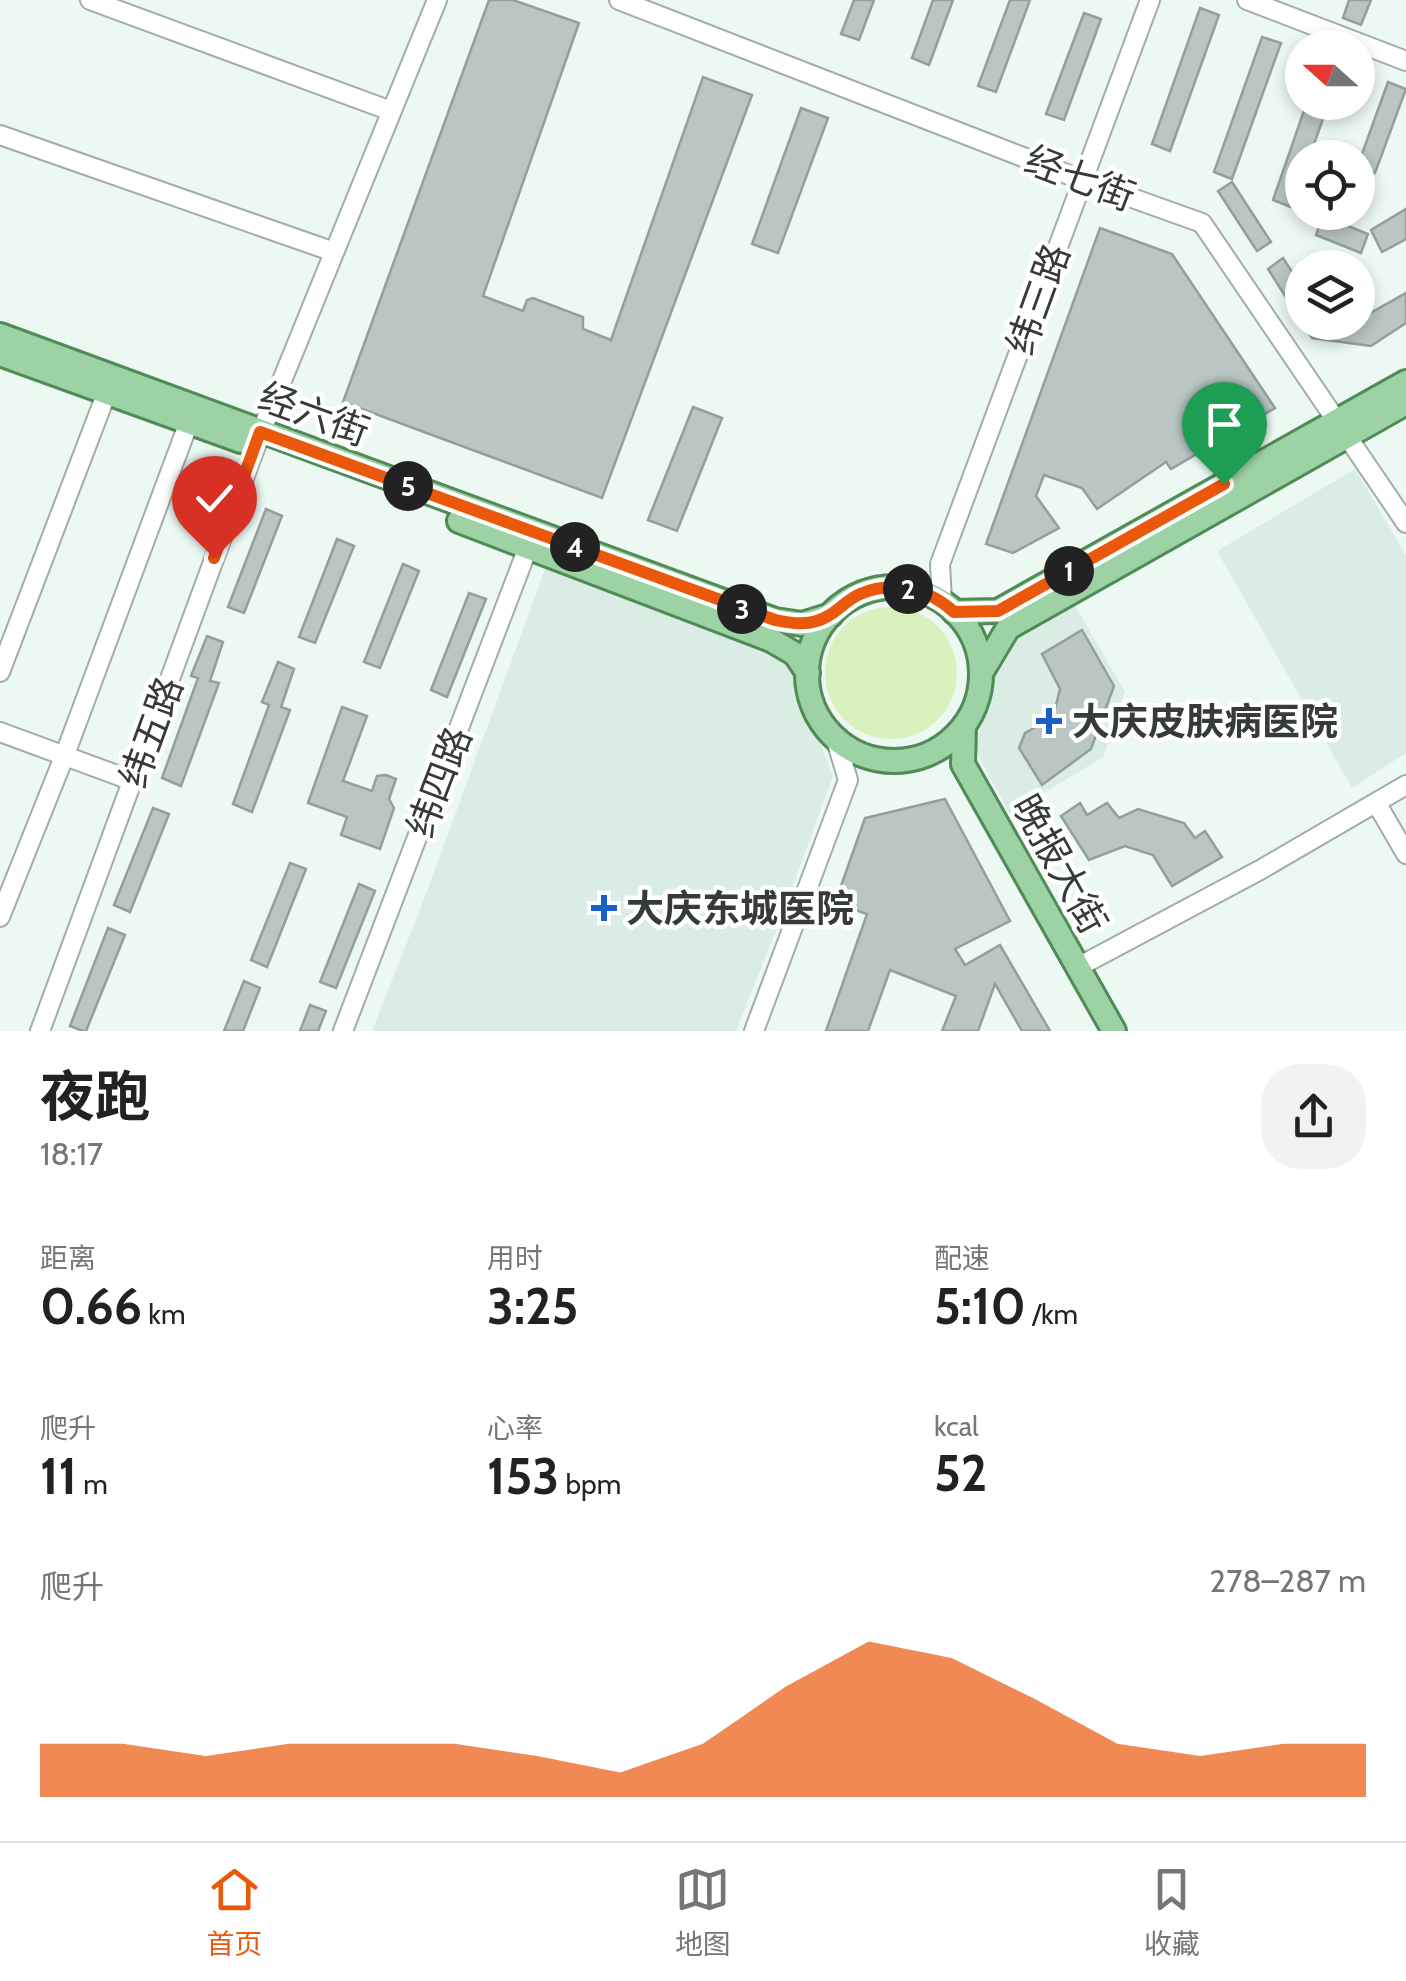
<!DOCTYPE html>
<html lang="zh">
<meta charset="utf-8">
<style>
:root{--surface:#fff;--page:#f2f2f2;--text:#222;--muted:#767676;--line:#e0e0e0;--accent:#ea580c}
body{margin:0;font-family:Cabin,"Noto Sans SC",sans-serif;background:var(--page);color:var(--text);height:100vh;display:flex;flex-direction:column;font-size:38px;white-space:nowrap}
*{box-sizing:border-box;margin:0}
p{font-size:32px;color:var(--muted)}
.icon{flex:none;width:55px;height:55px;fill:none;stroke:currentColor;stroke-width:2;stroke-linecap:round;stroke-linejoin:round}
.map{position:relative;height:1031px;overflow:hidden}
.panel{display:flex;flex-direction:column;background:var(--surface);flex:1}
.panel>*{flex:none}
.needle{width:65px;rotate:291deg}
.tools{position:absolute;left:1285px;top:30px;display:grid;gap:20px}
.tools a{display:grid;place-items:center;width:90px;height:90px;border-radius:50%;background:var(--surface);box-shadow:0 5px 15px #0003;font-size:50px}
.pin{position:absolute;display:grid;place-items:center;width:85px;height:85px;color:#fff;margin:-102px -42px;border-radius:50% 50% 50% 0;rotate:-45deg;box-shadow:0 0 10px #0007}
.pin .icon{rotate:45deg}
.km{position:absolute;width:50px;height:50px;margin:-25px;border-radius:50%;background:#222;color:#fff;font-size:28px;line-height:50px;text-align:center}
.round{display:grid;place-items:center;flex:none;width:105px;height:105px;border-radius:40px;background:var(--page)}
.head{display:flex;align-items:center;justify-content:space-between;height:170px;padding:0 40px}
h1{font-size:55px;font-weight:700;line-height:75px}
.metrics{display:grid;grid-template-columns:repeat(3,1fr);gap:15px;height:170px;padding:10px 40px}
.metrics div{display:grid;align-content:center}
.metrics b{font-size:50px;font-weight:700}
.metrics small{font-size:28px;font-weight:400}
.metrics p{font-size:28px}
.chart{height:280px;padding:20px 40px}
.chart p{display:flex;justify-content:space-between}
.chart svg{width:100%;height:180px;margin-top:10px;fill:var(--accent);opacity:.7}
.tab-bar{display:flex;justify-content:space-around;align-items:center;height:140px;border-top:2px solid var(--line);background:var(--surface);font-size:28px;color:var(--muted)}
.tab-bar a{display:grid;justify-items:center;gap:5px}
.tab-bar .selected{color:var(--accent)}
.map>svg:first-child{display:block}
.built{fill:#daede4}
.green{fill:#d9f1bd}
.building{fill:#b9c6c4;stroke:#929f9d;stroke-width:2.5}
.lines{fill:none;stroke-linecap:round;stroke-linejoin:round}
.minor-casing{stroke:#a2ada8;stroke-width:22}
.major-casing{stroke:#4f8a57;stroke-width:28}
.minor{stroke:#fff;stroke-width:18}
.major{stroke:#9dd2a4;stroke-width:22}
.route-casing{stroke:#fff;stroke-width:20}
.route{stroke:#ea580c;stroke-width:12}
.poi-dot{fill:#195fca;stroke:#fff;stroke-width:4}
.labels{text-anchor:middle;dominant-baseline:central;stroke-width:9;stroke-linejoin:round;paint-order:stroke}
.street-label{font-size:38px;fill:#363b38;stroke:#fff}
.poi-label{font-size:38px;font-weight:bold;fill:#363b38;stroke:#fff;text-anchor:start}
</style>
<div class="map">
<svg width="1406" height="1031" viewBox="0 0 1406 1031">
<rect width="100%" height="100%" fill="#ecf8f2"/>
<!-- built -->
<g class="built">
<polygon points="1355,469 1406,555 1406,753 1352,788 1217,551"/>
<polygon points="547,564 786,657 833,776 782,916 736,1031 372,1031 424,899"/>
<polygon points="1073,602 1125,692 1103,757 1010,814 975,750 995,668 1015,639"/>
</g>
<!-- green -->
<circle class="green" cx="891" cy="673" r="66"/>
<!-- building -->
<g class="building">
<polygon points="489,0 513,0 579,23 483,296 523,311 527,300 533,298 583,317 583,329 611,340 703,77 752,95 602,498 343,402"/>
<polygon points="854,0 874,0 859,40 841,34"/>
<polygon points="933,0 953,0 929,65 912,58"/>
<polygon points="1010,0 1030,0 996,92 978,86"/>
<polygon points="1349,0 1371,0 1361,25 1343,18"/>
<polygon points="1200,8 1219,15 1170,151 1152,144"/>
<polygon points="1084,13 1101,19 1064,120 1046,114"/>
<polygon points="1262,37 1281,43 1232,179 1214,172"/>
<polygon points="1388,82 1406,89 1375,173 1369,171 1358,199 1358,165"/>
<polygon points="1307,102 1329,102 1309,158 1302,158 1302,176 1291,207 1273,200"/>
<polygon points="801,108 828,118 778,253 752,244"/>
<polygon points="1232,182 1271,242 1257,251 1218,191"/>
<polygon points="1406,209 1406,239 1382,252 1371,230"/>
<polygon points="1323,216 1368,234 1361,253 1316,235"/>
<polygon points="1100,228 1172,254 1275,408 1171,469 1166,462 1097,509 1082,488 1044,475 1036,496 1059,528 1013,553 986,544"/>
<polygon points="1283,258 1302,287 1302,322 1358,322 1358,320 1406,293 1406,323 1371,346 1312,338 1268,269"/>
<polygon points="693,407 722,418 677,531 648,520"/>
<polygon points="266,509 282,516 244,613 228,607"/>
<polygon points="337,539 354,546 315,643 299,637"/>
<polygon points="403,564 419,571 380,668 364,662"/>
<polygon points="469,593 486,599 447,697 431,690"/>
<polygon points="1082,630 1114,686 1091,749 1042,785 1019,748 1025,733 1053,717 1060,689 1042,654"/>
<polygon points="207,636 223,642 210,681 219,683 181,786 162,778 198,678 191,676"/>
<polygon points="278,662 294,669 281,707 290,710 252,812 233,804 269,705 262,702"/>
<polygon points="342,707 367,716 343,781 372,791 377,776 386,775 396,779 389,799 394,808 380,849 341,835 347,817 308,803"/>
<polygon points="945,799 1010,921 955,949 965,965 1000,945 1050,1031 1022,1031 995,984 978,1031 942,1031 956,996 890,970 868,1031 826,1031 867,914 835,903 865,818"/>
<polygon points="1080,803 1087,815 1107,803 1119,818 1138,809 1184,823 1195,838 1205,831 1222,857 1172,886 1153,855 1125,846 1089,860 1061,816"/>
<polygon points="153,808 169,814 130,912 114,905"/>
<polygon points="290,863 306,869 267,967 251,960"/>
<polygon points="359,884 375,891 336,988 320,982"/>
<polygon points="108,928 125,935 86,1031 83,1031 70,1026"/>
<polygon points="244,981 260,988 243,1031 224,1031"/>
<polygon points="310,1005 326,1011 318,1031 300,1031"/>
</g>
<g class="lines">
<defs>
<g id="minor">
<polyline points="90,0 391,111"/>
<polyline points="619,0 1082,180 1202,223 1406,523"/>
<polyline points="1247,0 1406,61"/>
<polyline points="0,135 334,252"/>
<polyline points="942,601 940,564 1150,0"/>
<polyline points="0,672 107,392"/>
<polyline points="0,732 133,781"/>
<polyline points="1377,804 1406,854"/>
<polyline points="0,917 64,757 189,422"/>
<polyline points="1078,967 1260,870 1406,785"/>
<polyline points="40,1031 261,432 437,0"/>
<polyline points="343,1031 532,537"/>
<polyline points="754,1031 848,780 836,740"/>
</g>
<g id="major">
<polyline points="0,335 775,620 802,624 831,615"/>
<polyline points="0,354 241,441"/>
<polyline points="459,521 771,640 795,654 808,673"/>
<circle cx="894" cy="674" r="87"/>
<polyline points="954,612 998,611 1406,382"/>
<polyline points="981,673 1008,628 1406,403"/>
<polyline points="964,726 963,764 1114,1031"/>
</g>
</defs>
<!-- minor casing -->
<use href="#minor" class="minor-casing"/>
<!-- major casing -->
<use href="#major" class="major-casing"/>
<!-- minor -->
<use href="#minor" class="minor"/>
<!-- major -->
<use href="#major" class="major"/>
</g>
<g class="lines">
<defs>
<path id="route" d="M214,558L260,432L775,620C793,624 811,626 828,616C839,610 848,599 860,594C893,580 929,589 954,612L998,611L1224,484"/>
</defs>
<!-- route casing -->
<use href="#route" class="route-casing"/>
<!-- route -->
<use href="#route" class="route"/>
</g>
<!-- markers -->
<g class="poi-dot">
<path d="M1044 706h10v10h10v10h-10v10h-10v-10h-10v-10h10z"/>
<path d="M599 893h10v10h10v10h-10v10h-10v-10h-10v-10h10z"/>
</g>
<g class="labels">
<!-- street labels -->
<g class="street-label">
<text transform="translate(1080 178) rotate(21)">经七街</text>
<text transform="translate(1038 299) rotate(-70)">纬三路</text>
<text transform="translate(314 414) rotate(20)">经六街</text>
<text transform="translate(151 732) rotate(-70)">纬五路</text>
<text transform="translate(439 782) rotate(-69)">纬四路</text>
<text transform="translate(1060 864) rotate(61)">晚报大街</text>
</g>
<!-- poi labels -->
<g class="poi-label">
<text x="1072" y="721">大庆皮肤病医院</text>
<text x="626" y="908">大庆东城医院</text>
</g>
</g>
</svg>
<div class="tools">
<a><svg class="needle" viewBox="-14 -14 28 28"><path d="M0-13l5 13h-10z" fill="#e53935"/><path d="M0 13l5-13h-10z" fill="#767676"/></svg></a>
<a><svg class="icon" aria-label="locate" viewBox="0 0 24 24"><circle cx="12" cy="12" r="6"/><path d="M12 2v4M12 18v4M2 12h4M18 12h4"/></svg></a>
<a><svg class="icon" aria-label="layers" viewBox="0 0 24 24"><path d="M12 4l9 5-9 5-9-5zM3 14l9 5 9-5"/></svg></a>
</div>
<div class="pin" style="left:1224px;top:484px;background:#1e9e55"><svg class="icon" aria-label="arrive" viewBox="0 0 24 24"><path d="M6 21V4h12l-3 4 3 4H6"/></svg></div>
<div class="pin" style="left:214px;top:558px;background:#d93025"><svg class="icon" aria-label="check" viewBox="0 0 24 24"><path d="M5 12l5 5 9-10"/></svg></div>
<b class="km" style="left:1069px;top:571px">1</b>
<b class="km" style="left:908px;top:589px">2</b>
<b class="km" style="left:742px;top:609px">3</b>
<b class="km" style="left:575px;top:547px">4</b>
<b class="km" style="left:408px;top:486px">5</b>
</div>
<section class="panel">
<div class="head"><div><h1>夜跑</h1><p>18:17</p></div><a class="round"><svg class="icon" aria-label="share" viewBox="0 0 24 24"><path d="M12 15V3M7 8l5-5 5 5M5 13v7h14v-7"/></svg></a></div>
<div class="metrics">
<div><p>距离</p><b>0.66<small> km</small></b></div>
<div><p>用时</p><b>3:25</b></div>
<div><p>配速</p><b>5:10<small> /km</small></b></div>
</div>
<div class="metrics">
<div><p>爬升</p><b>11<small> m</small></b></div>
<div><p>心率</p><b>153<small> bpm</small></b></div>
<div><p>kcal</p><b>52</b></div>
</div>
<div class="chart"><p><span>爬升</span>278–287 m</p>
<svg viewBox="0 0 160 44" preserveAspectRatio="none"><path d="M0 44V31L10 31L20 34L30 31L40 31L50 31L60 34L70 38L80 31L90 17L100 6L110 10L120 20L130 31L140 34L150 31L160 31V44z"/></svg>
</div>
</section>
<nav class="tab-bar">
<a class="selected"><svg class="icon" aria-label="home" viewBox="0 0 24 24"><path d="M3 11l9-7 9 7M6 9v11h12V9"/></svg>首页</a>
<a><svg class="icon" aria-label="map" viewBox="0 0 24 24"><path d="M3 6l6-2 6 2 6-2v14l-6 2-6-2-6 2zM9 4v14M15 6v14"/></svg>地图</a>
<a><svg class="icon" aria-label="saved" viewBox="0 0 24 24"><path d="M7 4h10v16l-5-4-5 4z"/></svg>收藏</a>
</nav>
